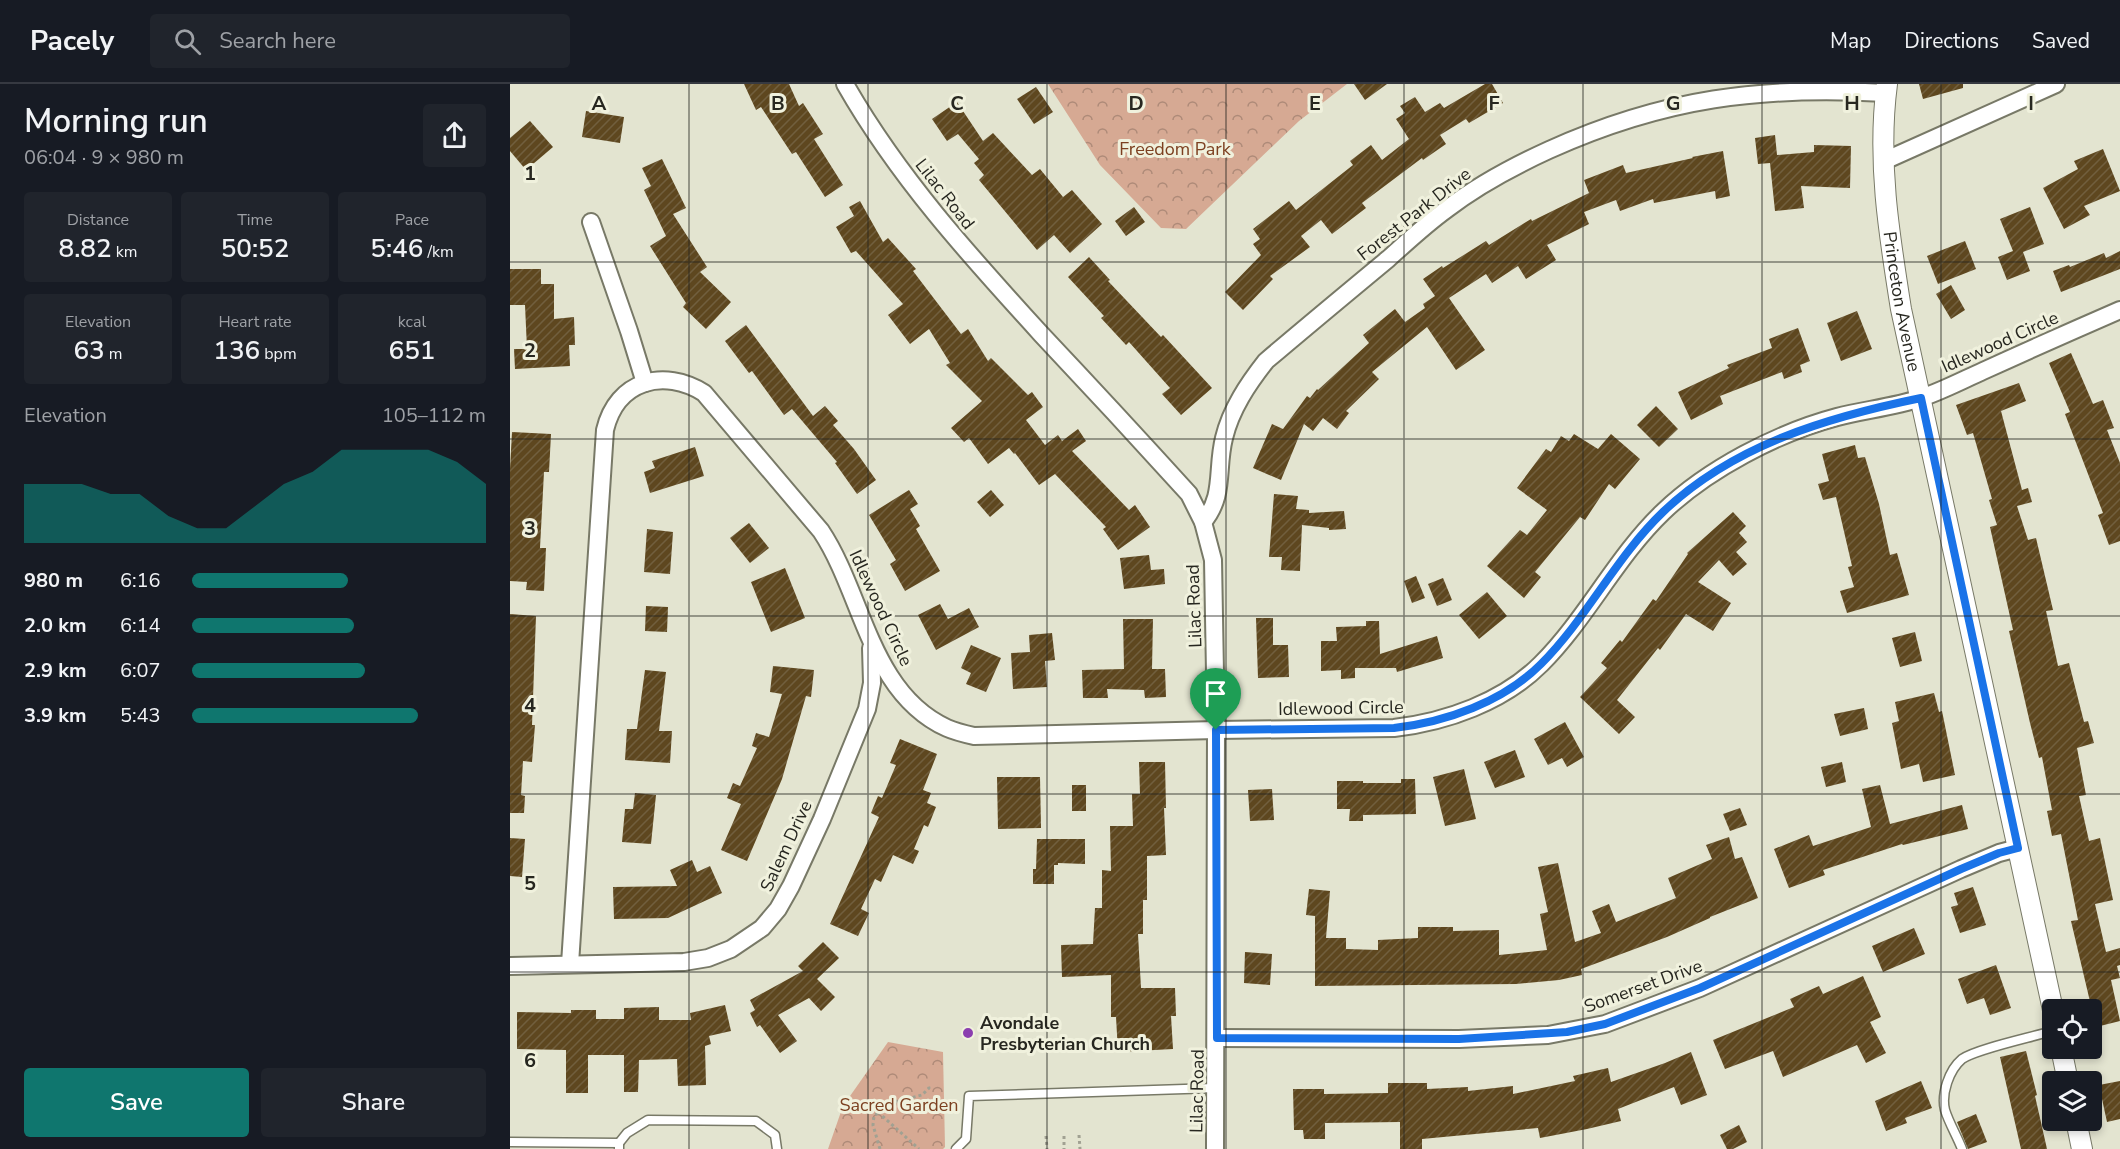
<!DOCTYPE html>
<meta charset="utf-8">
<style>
:root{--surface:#171b24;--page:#20242c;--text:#f1f3f6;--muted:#9ea1a6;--line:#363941;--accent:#0f766e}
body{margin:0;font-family:"Nunito Sans",sans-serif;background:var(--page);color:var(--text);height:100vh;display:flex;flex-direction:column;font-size:22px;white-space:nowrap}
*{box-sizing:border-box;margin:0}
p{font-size:20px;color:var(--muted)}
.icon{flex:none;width:33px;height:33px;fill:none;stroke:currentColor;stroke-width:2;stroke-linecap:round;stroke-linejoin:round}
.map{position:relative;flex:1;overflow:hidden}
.side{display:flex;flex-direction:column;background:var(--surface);width:510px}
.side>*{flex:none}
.tools{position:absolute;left:1532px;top:915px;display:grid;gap:12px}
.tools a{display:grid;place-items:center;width:60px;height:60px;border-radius:6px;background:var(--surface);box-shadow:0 3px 9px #0003;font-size:30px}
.pin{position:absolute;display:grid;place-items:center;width:51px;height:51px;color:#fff;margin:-62px -26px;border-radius:50% 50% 50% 0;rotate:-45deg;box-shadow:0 0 6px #0007}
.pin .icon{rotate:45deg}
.round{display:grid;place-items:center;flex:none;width:63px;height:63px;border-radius:6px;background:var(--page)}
.headline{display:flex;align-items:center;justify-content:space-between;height:102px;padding:0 24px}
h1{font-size:33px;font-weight:600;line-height:45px}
.metrics{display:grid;grid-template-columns:repeat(3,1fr);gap:9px;height:102px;padding:6px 24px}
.metrics div{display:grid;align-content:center;border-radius:6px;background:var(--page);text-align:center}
.metrics b{font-size:26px;font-weight:600}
.metrics small{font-size:16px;font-weight:400}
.metrics p{font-size:16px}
.chart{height:168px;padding:12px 24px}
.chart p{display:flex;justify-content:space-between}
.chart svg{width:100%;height:108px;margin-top:6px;fill:var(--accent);opacity:.7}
.button{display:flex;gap:12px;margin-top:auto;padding:12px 24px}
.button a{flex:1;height:69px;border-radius:6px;background:var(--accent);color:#fff;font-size:24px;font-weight:600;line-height:69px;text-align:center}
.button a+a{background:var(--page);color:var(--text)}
ul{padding:0 24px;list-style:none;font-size:20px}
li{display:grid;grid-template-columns:96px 72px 1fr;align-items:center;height:45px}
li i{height:15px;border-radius:8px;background:var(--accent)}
header{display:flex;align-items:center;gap:36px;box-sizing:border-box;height:84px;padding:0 30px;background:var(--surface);border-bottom:2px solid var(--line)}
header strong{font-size:28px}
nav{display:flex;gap:33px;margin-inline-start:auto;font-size:21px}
.search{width:420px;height:54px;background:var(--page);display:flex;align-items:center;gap:15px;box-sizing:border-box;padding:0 21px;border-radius:6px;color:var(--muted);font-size:22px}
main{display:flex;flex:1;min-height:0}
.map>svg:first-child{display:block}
.forest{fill:url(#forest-crowns)}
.building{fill:url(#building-hatch)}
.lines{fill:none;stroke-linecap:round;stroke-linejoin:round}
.service-casing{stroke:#787967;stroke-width:11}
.minor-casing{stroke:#787967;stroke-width:20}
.tertiary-casing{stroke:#787967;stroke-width:22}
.path{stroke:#a1a192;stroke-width:3;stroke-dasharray:3 3;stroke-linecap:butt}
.service{stroke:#fff;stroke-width:8}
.minor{stroke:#fff;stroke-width:16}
.tertiary{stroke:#fff;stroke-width:20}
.route-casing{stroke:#fff;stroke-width:12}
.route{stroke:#1a73e8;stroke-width:8}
.grid{fill:none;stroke:#272720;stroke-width:1.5;stroke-opacity:0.55}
.poi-dot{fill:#8b3eaf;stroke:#f0f1dd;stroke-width:2}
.labels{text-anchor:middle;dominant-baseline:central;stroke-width:6;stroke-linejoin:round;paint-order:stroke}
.park-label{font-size:18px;fill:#7c4020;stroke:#f0f1dd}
.street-label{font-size:18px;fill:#272720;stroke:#f0f1dd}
.poi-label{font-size:18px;font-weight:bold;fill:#272720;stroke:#f0f1dd;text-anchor:start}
.grid-label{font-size:20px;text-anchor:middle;font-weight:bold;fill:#272720;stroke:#f0f1dd;stroke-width:6;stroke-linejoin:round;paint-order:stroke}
</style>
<header>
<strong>Pacely</strong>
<div class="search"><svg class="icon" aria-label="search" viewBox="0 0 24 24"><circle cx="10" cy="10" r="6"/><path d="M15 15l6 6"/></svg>Search here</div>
<nav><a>Map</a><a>Directions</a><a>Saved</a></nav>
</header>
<main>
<section class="side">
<div class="headline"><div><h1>Morning run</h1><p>06:04 · 9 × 980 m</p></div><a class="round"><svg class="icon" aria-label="share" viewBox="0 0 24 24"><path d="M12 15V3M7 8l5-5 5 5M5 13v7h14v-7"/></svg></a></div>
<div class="metrics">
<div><p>Distance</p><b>8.82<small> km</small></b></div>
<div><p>Time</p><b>50:52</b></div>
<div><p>Pace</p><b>5:46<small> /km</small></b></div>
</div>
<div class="metrics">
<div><p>Elevation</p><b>63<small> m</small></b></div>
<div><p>Heart rate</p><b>136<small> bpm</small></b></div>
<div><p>kcal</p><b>651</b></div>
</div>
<div class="chart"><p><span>Elevation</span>105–112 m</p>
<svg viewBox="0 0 160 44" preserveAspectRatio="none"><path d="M0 44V20L10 20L20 20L30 24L40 24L50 33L60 38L70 38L80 29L90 20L100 15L110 6L120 6L130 6L140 6L150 11L160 20V44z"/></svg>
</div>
<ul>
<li><b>980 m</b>6:16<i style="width:53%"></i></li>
<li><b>2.0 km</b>6:14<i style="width:55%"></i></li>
<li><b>2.9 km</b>6:07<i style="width:59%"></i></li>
<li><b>3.9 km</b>5:43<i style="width:77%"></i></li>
</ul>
<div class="button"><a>Save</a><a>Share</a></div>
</section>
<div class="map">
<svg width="1610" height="1065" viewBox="0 0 1610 1065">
<defs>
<pattern id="forest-crowns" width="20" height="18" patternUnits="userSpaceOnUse" patternTransform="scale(1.5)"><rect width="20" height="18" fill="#d6a993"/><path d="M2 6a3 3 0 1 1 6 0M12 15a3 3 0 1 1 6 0" fill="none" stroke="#ae8a78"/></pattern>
<pattern id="building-hatch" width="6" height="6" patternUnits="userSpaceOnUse" patternTransform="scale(1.5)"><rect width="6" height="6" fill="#5e471f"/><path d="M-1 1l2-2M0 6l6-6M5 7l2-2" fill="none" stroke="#715f3e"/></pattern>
</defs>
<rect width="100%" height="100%" fill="#e3e4d0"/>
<!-- forest -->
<g class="forest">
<polygon points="538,0 837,0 789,37 676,145 651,144 590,81"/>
<polygon points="378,958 433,968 435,1063 433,1065 318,1065 333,1022"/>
</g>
<!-- building -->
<g class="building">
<polygon points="234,0 279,0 289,22 293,19 313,50 304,55 333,101 315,113 286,68 282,70 251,23 246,26"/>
<polygon points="844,0 877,0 855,16"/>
<polygon points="975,0 982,0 993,19 959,39 956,35 930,51 936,60 913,76 912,74 852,119 856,124 822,150 811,136 791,152 800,163 760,192 763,195 733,226 715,208 751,171 743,160 750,155 743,145 779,117 786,126 843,81 840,77 861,61 872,76 899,55 886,35 895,29 890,22 905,13 915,28 930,19 934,24"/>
<polygon points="1409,0 1453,0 1453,4 1413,15"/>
<polygon points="526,3 543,28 524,40 507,15"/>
<polygon points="447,18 473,57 483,49 522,91 530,85 553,113 562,106 592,140 560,169 544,151 527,166 469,96 474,91 464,79 469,75 448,50 437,57 422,35"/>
<polygon points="76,27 114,33 110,59 72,53"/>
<polygon points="20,37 43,63 16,86 0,67 0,54"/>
<polygon points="1265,51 1267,71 1304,68 1304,61 1341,62 1340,104 1291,102 1294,124 1265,127 1260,79 1248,80 1245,54"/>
<polygon points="1593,65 1610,107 1574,122 1580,131 1554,145 1533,104 1568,85 1564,77"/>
<polygon points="1213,67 1220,112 1206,115 1205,107 1144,119 1143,115 1110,127 1106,116 1074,128 1079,140 1037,161 1046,176 1016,195 1008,182 982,199 976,190 939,214 975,266 946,286 917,243 862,288 869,295 836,327 839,329 827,345 813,334 803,347 794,340 771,396 743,384 762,340 773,345 797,312 800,314 807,305 808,306 859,259 853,251 885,225 895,238 915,224 913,220 925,212 913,195 932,182 933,184 976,157 979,161 1021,135 1022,137 1079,109 1074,96 1113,81 1116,89 1183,74 1182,73"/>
<polygon points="152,75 176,124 163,130 197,183 190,188 221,218 196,245 173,223 176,219 140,162 156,152 134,106 141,102 132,84"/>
<polygon points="350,117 373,158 378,154 406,185 403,187 451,250 458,245 478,277 481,274 518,311 522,308 533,323 516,336 535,361 548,351 552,357 568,345 576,357 562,367 619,426 625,421 640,443 608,466 593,445 596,443 545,390 529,401 505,369 504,370 499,364 478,380 459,354 454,358 441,344 472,317 436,281 440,279 419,245 400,260 378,231 393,220 346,167 341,169 326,143 344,132 339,123"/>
<polygon points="624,123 635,138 616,152 605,137"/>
<polygon points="1520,123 1534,160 1513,168 1520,187 1497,196 1488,173 1503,167 1490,135"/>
<polygon points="1455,157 1466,185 1428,200 1417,172"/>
<polygon points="1610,167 1610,185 1551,208 1543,187 1559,181 1560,183 1594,169 1596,174"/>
<polygon points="579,173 600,196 598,197 651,253 653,251 702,304 671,331 652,310 660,304 619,258 616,261 591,234 594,232 558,193"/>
<polygon points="0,185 31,185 31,200 44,200 44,235 64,233 65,261 59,261 60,282 5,285 4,265 17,265 15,221 0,221"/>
<polygon points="1441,201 1455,226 1441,235 1426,210"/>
<polygon points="1347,227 1362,265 1331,277 1317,239"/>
<polygon points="236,241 303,332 315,322 328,337 323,341 344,365 366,396 347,410 325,379 327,378 282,325 274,331 242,287 239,289 215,257"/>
<polygon points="1288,244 1300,277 1290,281 1292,288 1274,295 1272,288 1210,312 1213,320 1181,336 1168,308 1219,284 1217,281 1262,264 1259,255"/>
<polygon points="1561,269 1583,320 1593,316 1604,344 1597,346 1610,379 1610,457 1599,461 1588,431 1593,429 1555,330 1560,328 1539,279"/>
<polygon points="1509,299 1516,317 1491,327 1512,406 1518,404 1522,418 1507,422 1518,456 1526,454 1543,526 1536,527 1548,582 1559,579 1574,638 1578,637 1584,659 1567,664 1576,711 1569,712 1579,757 1590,754 1603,816 1585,820 1596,868 1610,864 1610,881 1607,882 1610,894 1601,896 1610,937 1586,943 1561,837 1568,836 1551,750 1542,752 1537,727 1542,726 1532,673 1529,674 1520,639 1499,547 1503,546 1480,443 1487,441 1479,416 1482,415 1463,349 1457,351 1446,321"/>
<polygon points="1146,322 1168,345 1149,363 1127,341"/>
<polygon points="2,348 41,350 39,388 34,388 30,464 36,464 34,507 16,506 17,498 0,497 0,385"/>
<polygon points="1064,350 1088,365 1101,350 1130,375 1105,405 1099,400 1075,436 1070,433 1025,488 1031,493 1014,514 977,482 1010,446 1017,451 1037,426 1007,404 1036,365 1041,368 1051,352 1059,357"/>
<polygon points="1345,361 1348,374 1355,373 1369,420 1380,471 1387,469 1399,511 1337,529 1330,507 1344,503 1338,483 1342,482 1326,413 1313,416 1308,400 1319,397 1312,370"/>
<polygon points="185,363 194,392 140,409 134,388 145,384 142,377"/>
<polygon points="399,406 408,420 400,425 410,442 406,445 430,487 395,507 380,480 386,476 359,431"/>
<polygon points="481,406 494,421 480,433 467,418"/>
<polygon points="764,410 788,412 786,425 799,426 799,429 834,427 836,445 819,446 819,444 792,441 790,487 771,486 772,473 759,473"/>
<polygon points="1223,428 1236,442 1229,449 1237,458 1226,468 1237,480 1223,492 1209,476 1188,498 1221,519 1203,547 1176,530 1150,566 1148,564 1107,616 1125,633 1109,650 1070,613 1097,584 1091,579 1110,556 1112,558 1143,515 1146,517 1178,470 1177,469"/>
<polygon points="239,439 259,464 240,479 220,454"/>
<polygon points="137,445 163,448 160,490 134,488"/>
<polygon points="639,471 641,486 654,485 655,500 614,505 610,474"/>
<polygon points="275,484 295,534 261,548 241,498"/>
<polygon points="906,492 915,514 902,519 894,497"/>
<polygon points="933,494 942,516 927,522 918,500"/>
<polygon points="977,508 997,532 969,555 949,531"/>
<polygon points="430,520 438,535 459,524 469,543 426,566 408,531"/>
<polygon points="136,522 158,523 157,548 135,547"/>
<polygon points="0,530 26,532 22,641 25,641 22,678 13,677 11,711 15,712 14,729 0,729"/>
<polygon points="746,534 763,534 763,561 778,561 779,593 748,594"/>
<polygon points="613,535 643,535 642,585 655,585 656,613 635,614 634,606 597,605 598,614 573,614 572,586 614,585"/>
<polygon points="856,537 869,537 870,570 927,552 933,574 887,588 886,584 845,584 845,594 831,595 831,586 811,587 811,557 827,557 826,543 856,542"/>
<polygon points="1405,548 1412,577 1390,583 1382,554"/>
<polygon points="542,549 545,576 535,577 537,603 503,605 501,569 520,568 519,551"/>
<polygon points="461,561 491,574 476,608 456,600 461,589 451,584"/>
<polygon points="263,582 304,586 301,613 296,612 272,695 237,777 211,766 231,720 217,714 223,699 230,702 247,664 242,662 246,649 259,653 272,610 260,608"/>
<polygon points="135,586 156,588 149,647 162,647 160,679 115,676 117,645 127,645"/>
<polygon points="1424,609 1429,628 1432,627 1445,691 1413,698 1409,680 1391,685 1382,639 1389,637 1385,618"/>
<polygon points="1354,624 1358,645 1330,652 1324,630"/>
<polygon points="1055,638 1074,673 1057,683 1052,674 1038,681 1024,655"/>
<polygon points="390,655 427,670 413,706 421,709 417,719 426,723 418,743 414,741 404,765 409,767 403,780 383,771 371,798 365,795 351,825 359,829 348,852 320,840 369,733 361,729 368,712 372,714 386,681 380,679"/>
<polygon points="1005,666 1015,693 985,704 974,678"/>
<polygon points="629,678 655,678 656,724 654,724 656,771 637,772 637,816 633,816 633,850 628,850 631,904 665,904 666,932 661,932 663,965 608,968 606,933 601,933 601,891 552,893 551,861 583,860 585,824 592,824 592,786 601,787 600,742 623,742 622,710 630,710"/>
<polygon points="1332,678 1336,698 1316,703 1311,683"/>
<polygon points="954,685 966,735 935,742 923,693"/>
<polygon points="487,693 530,693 531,744 488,745"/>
<polygon points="891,695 905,695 906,730 853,731 853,737 839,737 840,725 827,725 827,697 853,697 853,699 891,699"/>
<rect x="562" y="701" width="14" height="26"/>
<polygon points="1370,701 1380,740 1452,721 1458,745 1393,761 1392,760 1313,786 1315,791 1279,804 1264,765 1299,751 1303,762 1361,743 1352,705"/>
<polygon points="762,705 764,736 740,737 738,706"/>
<polygon points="125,709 146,711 141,760 112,758 115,725 123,725"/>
<polygon points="1230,724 1237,741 1220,747 1213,730"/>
<polygon points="1219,753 1225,775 1232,773 1248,814 1200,833 1200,834 1157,853 1071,885 1072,891 1049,896 1006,900 805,902 805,832 796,831 799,805 820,807 816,854 836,854 836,865 868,866 868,856 908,854 908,843 943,843 943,847 989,846 989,871 1037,866 1030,830 1038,828 1028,783 1048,779 1065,858 1091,849 1082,827 1099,820 1106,838 1166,814 1158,794 1202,775 1196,761"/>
<polygon points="0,754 15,755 12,793 0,792"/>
<polygon points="527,755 575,755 575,780 548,779 548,781 544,781 544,800 523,800 523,785 526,785"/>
<polygon points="182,776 187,788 200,782 212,809 158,834 104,835 103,803 167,802 160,786"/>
<polygon points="1463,803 1476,841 1450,849 1441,823 1448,821 1444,809"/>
<polygon points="1404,844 1415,870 1373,888 1362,862"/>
<polygon points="313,858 329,874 307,895 325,913 311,927 299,914 268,931 287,957 270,969 250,941 247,943 240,929 245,926 240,916 293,887 288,882"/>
<polygon points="735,868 762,870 760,901 734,899"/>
<polygon points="1486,881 1501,924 1480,931 1474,914 1457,920 1448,895"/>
<polygon points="1353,892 1371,933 1360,938 1376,969 1356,979 1347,961 1273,993 1263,967 1215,985 1203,956 1284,923 1280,915 1309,902 1313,910"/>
<polygon points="215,921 221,947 199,952 201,960 195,962 196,1001 168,1002 167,975 129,976 128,1008 114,1008 114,971 78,971 78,1009 56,1009 56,966 7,965 7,928 61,929 61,926 86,926 86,935 114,935 114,924 149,923 149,936 181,936 180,929"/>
<polygon points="1516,967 1527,1011 1525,1012 1537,1065 1511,1065 1490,973"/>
<polygon points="1181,968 1197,1011 1171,1021 1164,1003 1108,1025 1111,1037 1077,1045 1030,1054 1028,1044 912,1055 912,1065 890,1065 890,1038 815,1039 815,1055 794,1055 793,1046 784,1046 783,1005 814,1005 814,1010 878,1009 878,999 917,999 917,1005 958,1003 958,1007 1003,1002 1003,1010 1065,997 1063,992 1098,984 1101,998 1155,979"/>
<polygon points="1411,997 1422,1024 1395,1034 1397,1039 1376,1047 1365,1017"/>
<polygon points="1610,997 1610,1035 1597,1038 1589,1001"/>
<polygon points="1466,1030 1477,1058 1458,1065 1447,1038"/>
<polygon points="1229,1041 1237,1058 1223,1065 1217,1065 1210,1051"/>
</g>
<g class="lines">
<defs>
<g id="service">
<polyline points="0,1058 109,1059 109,1065"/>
<polyline points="109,1059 117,1049 138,1036 246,1037 265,1051 267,1065"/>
<polyline points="446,1065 456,1055 459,1012 705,1004"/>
<path d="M1452,1065C1447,1052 1439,1039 1435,1026C1431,1010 1439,986 1452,975C1466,965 1523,953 1542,947"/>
</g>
<g id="minor">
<path d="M335,0C388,93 459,171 531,250C581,303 630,356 679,410L693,438L703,476L706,646L705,1065"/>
<polyline points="1374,77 1546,0"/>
<polyline points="81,138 119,247 135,299"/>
<path d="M693,438C715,412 706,386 714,354C721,325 738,300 756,277C796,243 837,209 878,175C897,158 916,140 937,125C968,101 1004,82 1039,66C1154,14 1251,2 1376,9"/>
<path d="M60,880L95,346C107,296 154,284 194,309L311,447C353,510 360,609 437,644C446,648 455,650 464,652L706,646L884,644C936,638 993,618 1031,580C1077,534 1106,473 1153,428C1198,385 1267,349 1327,333C1354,326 1384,323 1411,314C1432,307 1453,296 1473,287C1519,266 1564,246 1610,226"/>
<polyline points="0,882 174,878 198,874 221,865 252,844 268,825 281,802 312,735 357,625 362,599 361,564"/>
<polyline points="707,954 949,955 1038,951 1095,940 1190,904 1451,785 1489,769 1508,764"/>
</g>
<g id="tertiary">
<path id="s1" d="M1377,0C1367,76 1379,150 1391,225L1543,926"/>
<polyline points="1551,964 1558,998"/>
<polyline points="1566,1036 1572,1065"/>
</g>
</defs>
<!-- service casing -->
<use href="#service" class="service-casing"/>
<!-- minor casing -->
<use href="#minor" class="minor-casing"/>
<!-- tertiary casing -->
<use href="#tertiary" class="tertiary-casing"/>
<!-- path -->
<g class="path">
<polyline points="368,1028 409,1065"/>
<polyline points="569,1051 570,1065"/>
<polyline points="536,1052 537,1065"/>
<polyline points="554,1052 554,1065"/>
<polyline points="370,1065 363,1041 364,1032 380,1019 412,1011 419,1004 418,1000"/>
</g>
<!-- service -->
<use href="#service" class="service"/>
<!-- minor -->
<use href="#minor" class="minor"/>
<!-- tertiary -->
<use href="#tertiary" class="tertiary"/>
</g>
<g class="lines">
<defs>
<path id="route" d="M1411,314L1508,764L1489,769L1451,785L1190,904L1095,940L1057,948L949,955L707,954L706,646L884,644C936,638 993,618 1031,580C1077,534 1106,473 1153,428C1223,361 1318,333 1411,314Z"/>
</defs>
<!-- route casing -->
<use href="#route" class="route-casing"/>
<!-- route -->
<use href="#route" class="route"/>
</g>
<!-- grid -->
<path class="grid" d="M179,0V1065M358,0V1065M537,0V1065M716,0V1065M894,0V1065M1073,0V1065M1252,0V1065M1431,0V1065M0,178H1610M0,355H1610M0,532H1610M0,710H1610M0,888H1610"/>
<!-- markers -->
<circle class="poi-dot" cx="458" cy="949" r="6"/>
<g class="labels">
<!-- park labels -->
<g class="park-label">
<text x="665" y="65">Freedom Park</text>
<text x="389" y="1021">Sacred Garden</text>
</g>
<!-- street labels -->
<g class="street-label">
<text transform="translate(435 110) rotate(52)">Lilac Road</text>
<text transform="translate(904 130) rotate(-38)">Forest Park Drive</text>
<text stroke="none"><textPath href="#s1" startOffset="219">Princeton Avenue</textPath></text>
<text transform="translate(1490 258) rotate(-24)">Idlewood Circle</text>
<text transform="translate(684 522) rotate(-92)">Lilac Road</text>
<text transform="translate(371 524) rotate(65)">Idlewood Circle</text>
<text transform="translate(831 624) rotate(-1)">Idlewood Circle</text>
<text transform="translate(276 762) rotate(-65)">Salem Drive</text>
<text transform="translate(1133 902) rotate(-20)">Somerset Drive</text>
<text transform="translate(687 1007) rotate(-89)">Lilac Road</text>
</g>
<!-- poi labels -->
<g class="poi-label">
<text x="470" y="939">Avondale<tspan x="470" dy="21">Presbyterian Church</tspan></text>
</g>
</g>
<g class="grid-label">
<text x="89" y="26">A</text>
<text x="268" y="26">B</text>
<text x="447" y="26">C</text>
<text x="626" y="26">D</text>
<text x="805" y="26">E</text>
<text x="984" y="26">F</text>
<text x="1163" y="26">G</text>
<text x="1342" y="26">H</text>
<text x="1521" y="26">I</text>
<text x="20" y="96">1</text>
<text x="20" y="273">2</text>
<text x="20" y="451">3</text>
<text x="20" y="628">4</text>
<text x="20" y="806">5</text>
<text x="20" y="983">6</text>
</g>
</svg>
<div class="tools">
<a><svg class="icon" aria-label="locate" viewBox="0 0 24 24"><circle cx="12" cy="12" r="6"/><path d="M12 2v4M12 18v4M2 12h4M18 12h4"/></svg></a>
<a><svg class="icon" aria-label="layers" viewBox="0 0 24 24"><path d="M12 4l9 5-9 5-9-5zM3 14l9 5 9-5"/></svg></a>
</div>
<div class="pin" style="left:706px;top:646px;background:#1e9e55"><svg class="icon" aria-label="arrive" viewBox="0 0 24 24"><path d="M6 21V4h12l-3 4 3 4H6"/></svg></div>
</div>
</main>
